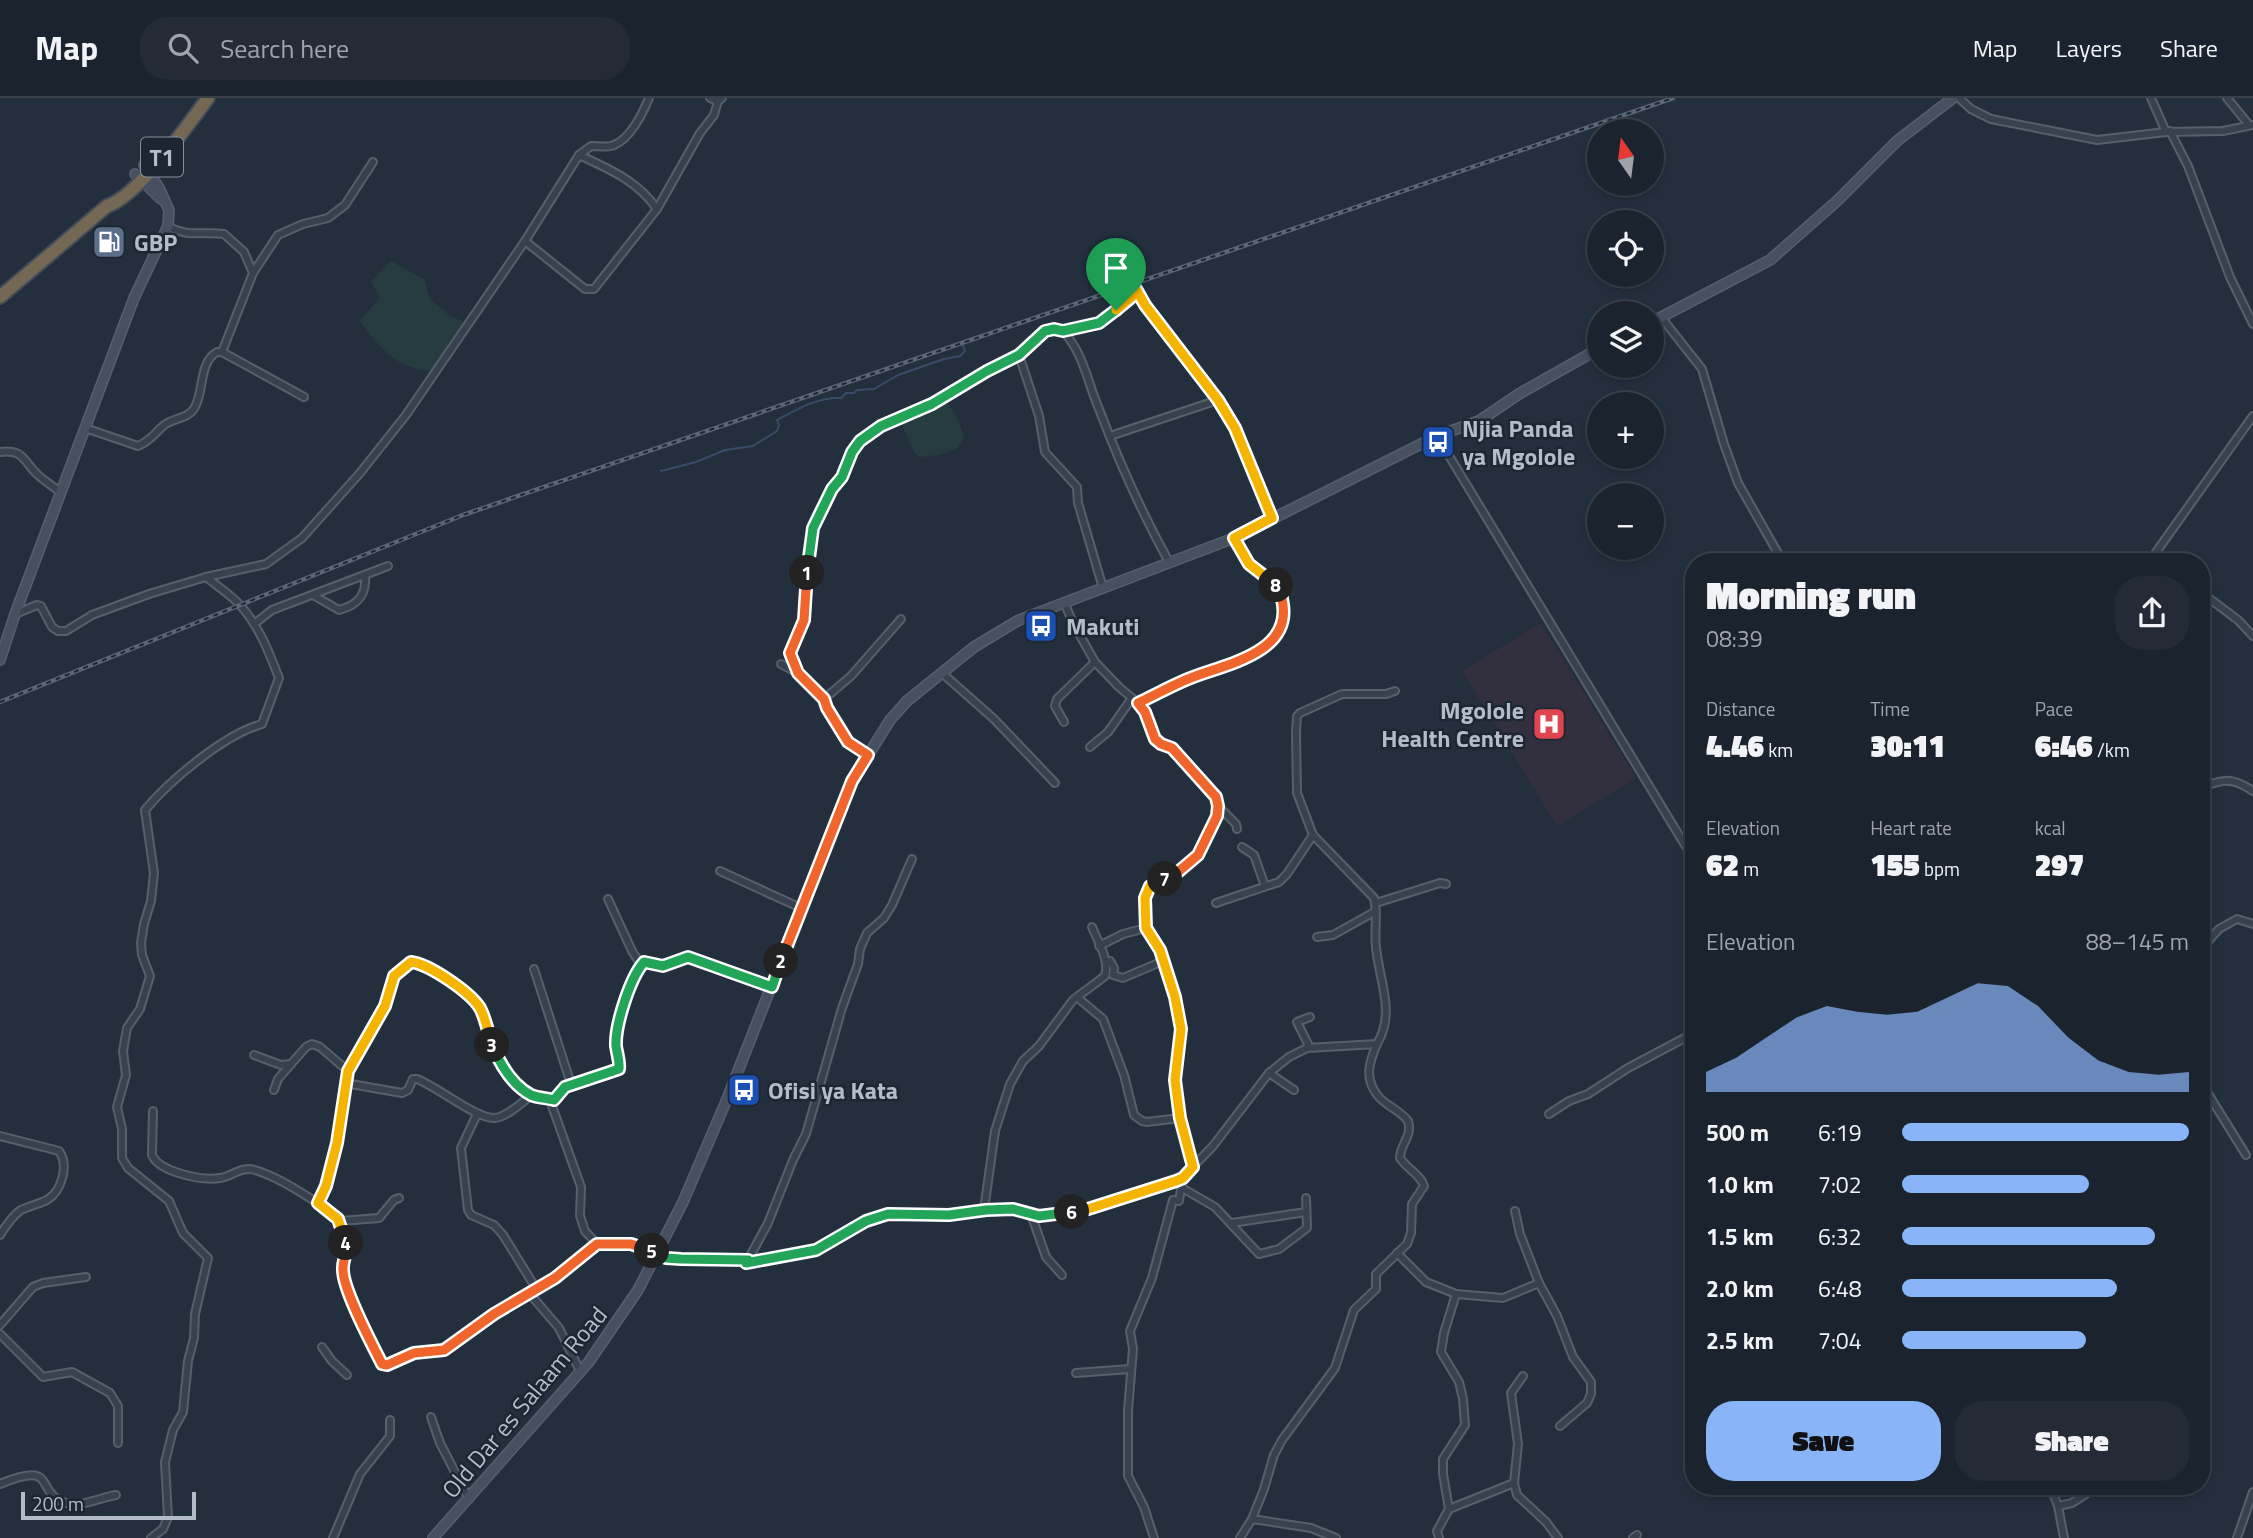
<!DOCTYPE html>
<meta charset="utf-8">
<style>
:root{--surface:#1b232e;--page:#242b36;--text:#f1f3f6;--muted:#a0a4aa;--line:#39404a;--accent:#8ab4f8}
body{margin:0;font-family:"Titillium Web",sans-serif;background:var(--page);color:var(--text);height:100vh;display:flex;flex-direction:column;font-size:26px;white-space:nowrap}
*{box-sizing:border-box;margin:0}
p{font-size:23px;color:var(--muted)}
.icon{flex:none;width:38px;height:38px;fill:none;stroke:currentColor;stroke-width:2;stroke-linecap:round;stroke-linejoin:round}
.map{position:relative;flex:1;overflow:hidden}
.side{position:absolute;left:1685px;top:455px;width:525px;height:942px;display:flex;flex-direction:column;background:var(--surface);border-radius:28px;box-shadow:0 4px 10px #0003,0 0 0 2px var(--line)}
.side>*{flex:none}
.needle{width:46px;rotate:346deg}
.fabs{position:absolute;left:1587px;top:21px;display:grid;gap:14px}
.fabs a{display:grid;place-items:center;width:77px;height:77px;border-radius:50%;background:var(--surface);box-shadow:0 4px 10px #0003,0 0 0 2px var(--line);font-size:35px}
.scale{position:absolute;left:21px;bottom:18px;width:175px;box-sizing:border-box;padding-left:7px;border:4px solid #b4bcc9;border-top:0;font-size:19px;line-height:24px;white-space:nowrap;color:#b4bcc9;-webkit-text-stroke:5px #1d2633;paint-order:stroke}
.pin{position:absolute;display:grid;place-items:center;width:60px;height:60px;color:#fff;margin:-72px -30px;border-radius:50% 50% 50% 0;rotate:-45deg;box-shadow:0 0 7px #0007}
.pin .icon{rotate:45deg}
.km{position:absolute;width:35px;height:35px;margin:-18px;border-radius:50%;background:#222;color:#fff;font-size:19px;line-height:35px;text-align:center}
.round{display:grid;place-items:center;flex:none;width:74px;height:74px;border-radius:28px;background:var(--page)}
.summary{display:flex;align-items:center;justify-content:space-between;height:119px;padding:0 21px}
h1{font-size:38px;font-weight:800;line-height:52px}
.metrics{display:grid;grid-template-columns:repeat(3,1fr);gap:10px;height:119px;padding:7px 21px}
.metrics div{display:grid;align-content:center}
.metrics b{font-size:30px;font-weight:800}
.metrics small{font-size:19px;font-weight:400}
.metrics p{font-size:19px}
.chart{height:196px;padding:14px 21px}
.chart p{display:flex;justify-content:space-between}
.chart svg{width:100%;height:126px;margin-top:7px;fill:var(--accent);opacity:.7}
.button{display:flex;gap:14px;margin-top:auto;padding:14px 21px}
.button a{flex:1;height:80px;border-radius:28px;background:var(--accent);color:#111;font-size:28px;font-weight:800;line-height:80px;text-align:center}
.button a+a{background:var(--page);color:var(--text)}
ul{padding:0 21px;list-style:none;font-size:23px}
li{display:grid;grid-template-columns:112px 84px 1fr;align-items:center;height:52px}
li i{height:18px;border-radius:9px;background:var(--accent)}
header{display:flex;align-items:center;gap:42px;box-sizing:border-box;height:98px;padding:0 35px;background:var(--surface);border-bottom:2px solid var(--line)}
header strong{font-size:33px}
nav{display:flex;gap:38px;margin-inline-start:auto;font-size:24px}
.search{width:490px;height:63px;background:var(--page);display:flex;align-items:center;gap:18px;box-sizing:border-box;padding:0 24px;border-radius:28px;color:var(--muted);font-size:26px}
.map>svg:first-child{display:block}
.medical{fill:#32303f}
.green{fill:#263c3f}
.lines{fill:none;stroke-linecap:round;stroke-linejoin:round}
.stream{stroke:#394c67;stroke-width:2}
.street-casing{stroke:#565f6c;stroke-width:10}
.secondary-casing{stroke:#565f6c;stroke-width:12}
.highway-casing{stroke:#434c59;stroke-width:16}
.street{stroke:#38414e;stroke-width:6}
.secondary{stroke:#465061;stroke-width:9}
.highway{stroke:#746855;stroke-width:12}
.rail-casing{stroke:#5a6575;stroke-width:4.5}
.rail{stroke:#1d2633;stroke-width:2;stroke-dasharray:5;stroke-linecap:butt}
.split-1-casing{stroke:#fff;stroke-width:14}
.split-2-casing{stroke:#fff;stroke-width:14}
.split-3-casing{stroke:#fff;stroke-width:14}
.split-4-casing{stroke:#fff;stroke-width:14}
.split-5-casing{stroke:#fff;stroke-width:14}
.split-6-casing{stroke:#fff;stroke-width:14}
.split-7-casing{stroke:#fff;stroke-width:14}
.split-8-casing{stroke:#fff;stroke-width:14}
.split-9-casing{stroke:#fff;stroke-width:14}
.split-1{stroke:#22a559;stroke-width:9}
.split-2{stroke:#f0652b;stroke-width:9}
.split-3{stroke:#22a559;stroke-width:9}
.split-4{stroke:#f5b400;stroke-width:9}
.split-5{stroke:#f0652b;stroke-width:9}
.split-6{stroke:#22a559;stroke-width:9}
.split-7{stroke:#f5b400;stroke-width:9}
.split-8{stroke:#f0652b;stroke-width:9}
.split-9{stroke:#f5b400;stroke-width:9}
.labels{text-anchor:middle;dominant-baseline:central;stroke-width:5;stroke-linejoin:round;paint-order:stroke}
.shield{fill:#1d2633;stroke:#878f9c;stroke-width:2}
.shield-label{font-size:23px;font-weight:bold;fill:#b4bcc9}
.poi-label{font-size:24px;font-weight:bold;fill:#b4bcc9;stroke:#1d2633;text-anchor:start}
.street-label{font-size:24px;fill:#b4bcc9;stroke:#1d2633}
</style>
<header>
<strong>Map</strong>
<div class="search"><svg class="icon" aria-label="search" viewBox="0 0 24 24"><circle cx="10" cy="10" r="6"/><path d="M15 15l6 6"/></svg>Search here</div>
<nav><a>Map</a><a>Layers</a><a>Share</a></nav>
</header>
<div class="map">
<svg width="2253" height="1440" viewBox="0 0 2253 1440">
<rect width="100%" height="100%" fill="#242f3e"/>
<!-- medical -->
<polygon class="medical" points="1541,525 1636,680 1557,728 1462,573"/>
<!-- green -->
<g class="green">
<path d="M391,163L425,182L429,200L450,218L470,226L432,272C400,274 377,247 360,223L380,199L371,184Z"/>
<polygon points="945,301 958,321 964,339 958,350 939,357 920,359 914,354 900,322"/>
</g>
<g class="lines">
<!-- stream -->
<path class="stream" d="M661,373L696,364L725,352L753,348L777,333L779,327L777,322C798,311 817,299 841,300L846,295H854L857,292L874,291L898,277L944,261L960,258L965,253L963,248"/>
<defs>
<g id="street">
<polyline points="710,0 718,3 722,0"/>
<polyline points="1959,0 1971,11 1991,21 2097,42 2166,34 2223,33 2253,27"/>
<polyline points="2151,0 2166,34"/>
<polyline points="2227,0 2249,27"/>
<polyline points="2170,33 2188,68 2230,179 2253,226"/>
<path d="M579,57C609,71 638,83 657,111"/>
<path d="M168,128C187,140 204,133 224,136L244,154L253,175L222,254"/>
<polyline points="525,143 585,191 594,191 657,111 700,35 714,17 718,3"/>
<polyline points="253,175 278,137 303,126 328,120 345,107 373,64"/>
<polyline points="1136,192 1146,209 1219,304 1235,330 1272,420"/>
<polyline points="1661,219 1702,271 1724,346 1738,385 1783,464"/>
<path d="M1063,233C1084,256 1087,283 1099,311C1119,364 1142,415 1169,464"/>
<polyline points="1019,257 1039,318 1045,354 1077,389 1078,405 1103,490"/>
<path d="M85,330L138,348C150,343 154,336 163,328C173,319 188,322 195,309C204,293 199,264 217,254H222L304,299"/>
<polyline points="1110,338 1218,302"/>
<polyline points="1437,338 1694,762"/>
<path d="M0,354C24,351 23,363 37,376C44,383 53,388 60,394"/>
<polyline points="2149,464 2253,318"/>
<polyline points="2202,495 2238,522 2253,538"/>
<path d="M313,497L339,512C358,507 367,497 365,477"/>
<polyline points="1064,504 1073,525 1095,564 1119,589 1138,605 1145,614 1155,641 1161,646 1172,650 1216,699 1218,708 1217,718 1194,762 1178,774 1150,788 1145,800 1146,830 1160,852 1175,899 1181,931 1175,982 1180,1020 1193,1069"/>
<path d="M15,516L37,507L41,508L52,529L58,533H66L92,517L149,496L206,479L266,466L302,440L360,375L406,317L525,143L579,57L591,48C598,48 608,50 614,47C630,41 643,15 649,0"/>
<polyline points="254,526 272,512 388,468"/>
<polyline points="781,566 798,575"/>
<polyline points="942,575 994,621 1055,685"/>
<polyline points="824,601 851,578 901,521"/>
<polyline points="1138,605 1186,582 1246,560 1265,548 1278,535 1284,513 1279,490 1274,483 1249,466 1234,440"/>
<polyline points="1064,624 1055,608 1057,601 1095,564"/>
<polyline points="1090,649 1108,634 1132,600"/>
<polyline points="868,657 848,644 827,610 824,601 798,575 790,555 804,522 804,506 813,430 833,391 842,379 852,354 860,343 881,328 932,306 987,273 1019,257 1045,234 1054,231 1063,233 1099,225 1134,197 1135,188"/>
<path d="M2202,689C2224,681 2232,679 2253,693"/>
<polyline points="1218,708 1236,726 1237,731"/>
<polyline points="1242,749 1254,757 1265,788"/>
<polyline points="720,773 801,810"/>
<polyline points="608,801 632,853 641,867"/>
<polyline points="1216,805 1279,784 1287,776 1313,737"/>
<polyline points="1376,805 1440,785 1446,786"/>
<polyline points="1317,839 1333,837 1376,813"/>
<polyline points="1099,848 1123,836 1146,830"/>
<polyline points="2202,850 2219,831 2237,821 2253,826"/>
<polyline points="1110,863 1114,870 1113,877 1123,880 1163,863"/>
<polyline points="534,871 571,986 559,995 552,1008 581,1089 580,1118 585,1133 597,1146"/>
<polyline points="1078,900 1103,921 1124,977 1134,1017 1142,1023 1147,1024 1180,1020"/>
<polyline points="1307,950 1308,946 1297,924 1310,919"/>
<polyline points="254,957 281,967 291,966 306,949 312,946 320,949 348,973"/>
<polyline points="1269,975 1294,992"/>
<path d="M345,985L402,995L408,992L413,981H417C438,989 476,1021 495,1020C507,1019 522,1004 532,997L554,1002"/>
<path d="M571,986L619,971C620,963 617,956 616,948C615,927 630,880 644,864L663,868L688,859L772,889"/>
<polyline points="2202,986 2246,1057"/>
<polyline points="274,992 278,981 291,966"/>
<path d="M532,997C511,981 498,966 490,941C486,930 485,918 479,909C469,893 429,866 411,865L394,878L385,908L348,973L337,1045L326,1089L318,1105L340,1123L347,1149L343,1172L346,1187L382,1266L387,1267L414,1255L444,1252L494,1216L555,1180L597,1146H631L666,1160L748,1162L746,1165L816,1151L866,1123L888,1116L949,1117L986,1112L1013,1111L1039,1118L1088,1111L1176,1083L1183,1079L1213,1048L1269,975L1289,959L1307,950L1377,946C1396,914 1379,883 1376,849C1374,833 1378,816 1374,800L1313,737L1297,695L1296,634L1297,618L1300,615L1342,596H1386L1395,593"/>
<path d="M153,1013L152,1057C159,1074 202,1083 220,1080C234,1078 240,1068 255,1072C278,1079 298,1093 318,1105"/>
<polyline points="477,1016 461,1050 468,1112 471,1117 494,1127 503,1137 537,1192"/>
<polyline points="1549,1016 1569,1003 1588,996 1628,970 1694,935"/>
<path d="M0,1038L59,1053C69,1067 62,1093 47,1102C39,1106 29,1108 21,1112C12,1118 5,1129 0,1137"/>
<polyline points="1182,1090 1215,1109 1259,1156 1279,1151 1307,1130 1306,1100"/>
<path d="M984,1112L995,1033L1010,986L1023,963L1039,948L1073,902L1105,878C1110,862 1098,844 1092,829"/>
<polyline points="1515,1113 1520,1136 1539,1185"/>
<polyline points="1031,1116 1046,1159 1062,1177"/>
<polyline points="340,1123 379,1120 394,1102 399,1100"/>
<polyline points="1232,1125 1306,1114"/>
<polyline points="1397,1155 1426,1184 1456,1196 1503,1200 1539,1185 1557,1218 1573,1259 1591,1284 1591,1296 1587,1305 1560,1328"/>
<polyline points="748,1162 768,1125 793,1062 806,1036 842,910 858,866 860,851 867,835 884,820 892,807 912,761"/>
<polyline points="530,1196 559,1230 580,1273"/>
<polyline points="0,1227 33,1189 43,1185 86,1179"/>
<polyline points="0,1236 43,1279 72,1274 110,1295 118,1308 118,1345"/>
<polyline points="322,1249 332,1263 347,1277"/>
<polyline points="1076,1275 1130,1271"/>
<polyline points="431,1319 440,1345 469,1401"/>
<polyline points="1514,1385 1517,1397 1546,1424 1558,1440"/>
<path d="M0,1386C59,1362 33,1394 66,1405C80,1410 102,1399 116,1397"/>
<polyline points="2050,1388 2058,1408 2064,1440"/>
<polyline points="2058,1408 2072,1405 2098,1388"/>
<polyline points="1449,1411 1443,1376 1443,1361 1465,1327 1463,1301 1459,1284 1441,1254 1444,1235 1456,1196"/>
<polyline points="1252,1421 1311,1430 1336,1440"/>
<path d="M151,1440L163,1431L168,1419L165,1364L173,1332L183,1314L188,1263L194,1240L195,1216L208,1160L183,1135L169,1103L128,1070L122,1060V1031L117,1009L126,977L123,953L127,930L140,911L150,878L142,857L141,845L144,826L151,803L154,775L145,712C170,682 225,636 262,626L279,580C269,554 259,528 240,507C231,497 217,488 206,479"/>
<polyline points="333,1440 360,1376 390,1338 390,1322"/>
<polyline points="1154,1440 1144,1409 1128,1378 1128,1313 1133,1251 1130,1233 1152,1180 1173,1102 1179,1103 1183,1079"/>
<path d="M1240,1440L1252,1421L1264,1391L1274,1357L1282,1342L1335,1270L1354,1212L1376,1191V1176L1407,1146L1411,1135L1412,1106L1424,1088C1421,1077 1406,1070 1400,1060C1400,1046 1413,1038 1408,1023C1400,1012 1386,1008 1378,998C1364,981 1369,964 1377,946"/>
<polyline points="1439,1440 1437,1433 1449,1411 1514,1385 1518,1346 1511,1295 1523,1278"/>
<polyline points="1633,1440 1637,1437"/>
<polyline points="2237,1440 2253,1394"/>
</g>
<g id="secondary">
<polyline points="135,76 161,101"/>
<polyline points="1652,224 1770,162 1837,103 1897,43 1953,0"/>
<polyline points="0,562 15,516 134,200 168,128 169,112 159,90 144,67"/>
<polyline points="433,1440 588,1265 638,1192 683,1104 727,1001 852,683 890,622 907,603 974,549 1019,522 1234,440 1437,338 1479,323 1519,296 1600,250"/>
</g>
<path id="highway" d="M0,199L107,108C137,99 188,27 208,0"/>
</defs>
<!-- street casing -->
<use href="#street" class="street-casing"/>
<!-- secondary casing -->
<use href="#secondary" class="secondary-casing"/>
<!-- highway casing -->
<use href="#highway" class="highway-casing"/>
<!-- street -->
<use href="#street" class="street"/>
<!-- secondary -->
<use href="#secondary" class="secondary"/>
<!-- highway -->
<use href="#highway" class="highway"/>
<defs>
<polyline id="rail" points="0,604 463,417 1673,0"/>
</defs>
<!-- rail casing -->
<use href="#rail" class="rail-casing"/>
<!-- rail -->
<use href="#rail" class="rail"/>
</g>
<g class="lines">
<defs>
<polyline id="split-1" points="807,475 813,430 832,391 842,379 852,354 860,343 881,328 932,306 987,273 1019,257 1045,233 1054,231 1063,233 1099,225 1116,212"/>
<polyline id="split-2" points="781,863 852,683 868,657 848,644 827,610 824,601 798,575 790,555 804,522 807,475"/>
<path id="split-3" d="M492,947C500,966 512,987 531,997C538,1000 547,1000 554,1002L565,989L619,971C620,963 617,956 616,948C615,927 630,880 644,864L663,868L688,859L772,889L781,863"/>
<path id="split-4" d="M346,1145L338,1121L318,1105L326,1088L337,1045L348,973L385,908L394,878L411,864C429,866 470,894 480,910C486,921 488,935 492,947"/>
<path id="split-5" d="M346,1145C348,1154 342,1163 343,1172C343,1192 372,1246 382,1266L387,1267L414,1255L444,1252L494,1216L555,1180L597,1146H631L652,1153"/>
<polyline id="split-6" points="652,1153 666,1160 681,1161 748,1162 746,1165 816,1152 866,1123 888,1116 949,1117 986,1112 1013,1111 1039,1118 1072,1114"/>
<polyline id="split-7" points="1072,1114 1088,1111 1176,1083 1183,1080 1193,1069 1180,1020 1175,982 1181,931 1175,899 1160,852 1146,830 1145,800 1150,788 1165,781"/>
<path id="split-8" d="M1165,781L1178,774L1198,757L1217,718L1218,708L1216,699L1172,650L1161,646L1155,641L1145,614L1138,605C1155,597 1171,588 1188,581C1221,567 1290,557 1283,507C1282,499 1281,493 1276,487"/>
<polyline id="split-9" points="1116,212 1134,197 1136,191 1145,207 1218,302 1235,330 1272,420 1234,440 1249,466 1276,487"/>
</defs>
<!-- split-1 casing -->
<use href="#split-1" class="split-1-casing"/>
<!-- split-2 casing -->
<use href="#split-2" class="split-2-casing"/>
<!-- split-3 casing -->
<use href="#split-3" class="split-3-casing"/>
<!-- split-4 casing -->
<use href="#split-4" class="split-4-casing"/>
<!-- split-5 casing -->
<use href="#split-5" class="split-5-casing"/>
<!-- split-6 casing -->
<use href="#split-6" class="split-6-casing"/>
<!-- split-7 casing -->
<use href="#split-7" class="split-7-casing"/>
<!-- split-8 casing -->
<use href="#split-8" class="split-8-casing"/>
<!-- split-9 casing -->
<use href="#split-9" class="split-9-casing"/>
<!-- split-1 -->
<use href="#split-1" class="split-1"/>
<!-- split-2 -->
<use href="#split-2" class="split-2"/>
<!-- split-3 -->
<use href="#split-3" class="split-3"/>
<!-- split-4 -->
<use href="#split-4" class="split-4"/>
<!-- split-5 -->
<use href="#split-5" class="split-5"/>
<!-- split-6 -->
<use href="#split-6" class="split-6"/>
<!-- split-7 -->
<use href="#split-7" class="split-7"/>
<!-- split-8 -->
<use href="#split-8" class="split-8"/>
<!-- split-9 -->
<use href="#split-9" class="split-9"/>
</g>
<!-- icons -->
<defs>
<symbol id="fuel-square" viewBox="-11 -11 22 22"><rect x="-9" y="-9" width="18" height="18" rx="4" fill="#5c6f8a" stroke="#1d2633"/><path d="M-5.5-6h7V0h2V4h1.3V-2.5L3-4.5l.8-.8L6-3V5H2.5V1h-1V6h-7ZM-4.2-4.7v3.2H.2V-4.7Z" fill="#fff"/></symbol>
<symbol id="bus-square" viewBox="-11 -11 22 22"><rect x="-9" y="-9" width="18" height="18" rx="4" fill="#1a4fb4" stroke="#1d2633"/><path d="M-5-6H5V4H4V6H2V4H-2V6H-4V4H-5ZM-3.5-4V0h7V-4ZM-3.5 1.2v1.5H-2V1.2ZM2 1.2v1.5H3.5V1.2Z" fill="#fff"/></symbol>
<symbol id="hospital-square" viewBox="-11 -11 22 22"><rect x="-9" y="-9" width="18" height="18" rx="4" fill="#e0444e" stroke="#1d2633"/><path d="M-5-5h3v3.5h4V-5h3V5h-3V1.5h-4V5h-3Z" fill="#fff"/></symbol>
</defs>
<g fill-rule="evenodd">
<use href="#fuel-square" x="90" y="125" width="38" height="38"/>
<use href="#bus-square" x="1419" y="325" width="38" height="38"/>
<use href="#bus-square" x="1022" y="509" width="38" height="38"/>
<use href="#hospital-square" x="1530" y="607" width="38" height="38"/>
<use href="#bus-square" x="725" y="973" width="38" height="38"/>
</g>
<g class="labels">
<!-- shield labels -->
<rect class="shield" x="141" y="39.5" width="42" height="39" rx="5"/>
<g class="shield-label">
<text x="162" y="59">T1</text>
</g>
<!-- poi labels -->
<g class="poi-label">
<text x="134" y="144">GBP</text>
<text x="1462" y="330">Njia Panda<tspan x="1462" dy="28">ya Mgolole</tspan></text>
<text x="1066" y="528">Makuti</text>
<text x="1524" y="612" text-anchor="end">Mgolole<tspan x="1524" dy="28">Health Centre</tspan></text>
<text x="768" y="992">Ofisi ya Kata</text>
</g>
<!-- street labels -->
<g class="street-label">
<text transform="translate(524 1304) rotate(-50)">Old Dar es Salaam Road</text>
</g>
</g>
</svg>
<div class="fabs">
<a><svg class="needle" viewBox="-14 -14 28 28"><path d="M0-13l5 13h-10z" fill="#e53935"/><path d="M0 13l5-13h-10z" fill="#a0a4aa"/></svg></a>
<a><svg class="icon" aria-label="locate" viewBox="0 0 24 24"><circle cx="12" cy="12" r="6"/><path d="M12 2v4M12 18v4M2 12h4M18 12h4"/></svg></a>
<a><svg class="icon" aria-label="layers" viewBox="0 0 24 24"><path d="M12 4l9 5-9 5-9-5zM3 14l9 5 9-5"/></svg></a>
<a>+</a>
<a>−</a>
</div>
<div class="scale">200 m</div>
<div class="pin" style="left:1116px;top:212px;background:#1e9e55"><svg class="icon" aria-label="arrive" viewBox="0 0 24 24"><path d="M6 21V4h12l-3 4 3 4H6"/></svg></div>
<b class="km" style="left:807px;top:475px">1</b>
<b class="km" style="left:781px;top:863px">2</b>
<b class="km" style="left:492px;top:947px">3</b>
<b class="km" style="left:346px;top:1145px">4</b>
<b class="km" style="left:652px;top:1153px">5</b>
<b class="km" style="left:1072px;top:1114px">6</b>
<b class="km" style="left:1165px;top:781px">7</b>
<b class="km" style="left:1276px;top:487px">8</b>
<section class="side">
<div class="summary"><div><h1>Morning run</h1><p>08:39</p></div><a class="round"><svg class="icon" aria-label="share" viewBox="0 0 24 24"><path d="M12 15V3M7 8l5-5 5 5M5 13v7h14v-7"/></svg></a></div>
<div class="metrics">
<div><p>Distance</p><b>4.46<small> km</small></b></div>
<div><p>Time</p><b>30:11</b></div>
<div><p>Pace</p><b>6:46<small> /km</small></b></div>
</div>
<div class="metrics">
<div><p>Elevation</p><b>62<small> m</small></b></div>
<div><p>Heart rate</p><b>155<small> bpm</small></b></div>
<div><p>kcal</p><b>297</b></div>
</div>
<div class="chart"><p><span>Elevation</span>88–145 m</p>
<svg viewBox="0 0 160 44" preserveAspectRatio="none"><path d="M0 44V37L10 32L20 25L30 18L40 14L50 16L60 17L70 16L80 11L90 6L100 7L110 14L120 25L130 33L140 37L150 38L160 37V44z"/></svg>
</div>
<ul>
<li><b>500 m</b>6:19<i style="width:100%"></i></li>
<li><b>1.0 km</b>7:02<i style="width:65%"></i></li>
<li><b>1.5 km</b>6:32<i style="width:88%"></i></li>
<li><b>2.0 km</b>6:48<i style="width:75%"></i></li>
<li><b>2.5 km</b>7:04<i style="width:64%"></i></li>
</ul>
<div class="button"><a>Save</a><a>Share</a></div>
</section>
</div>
